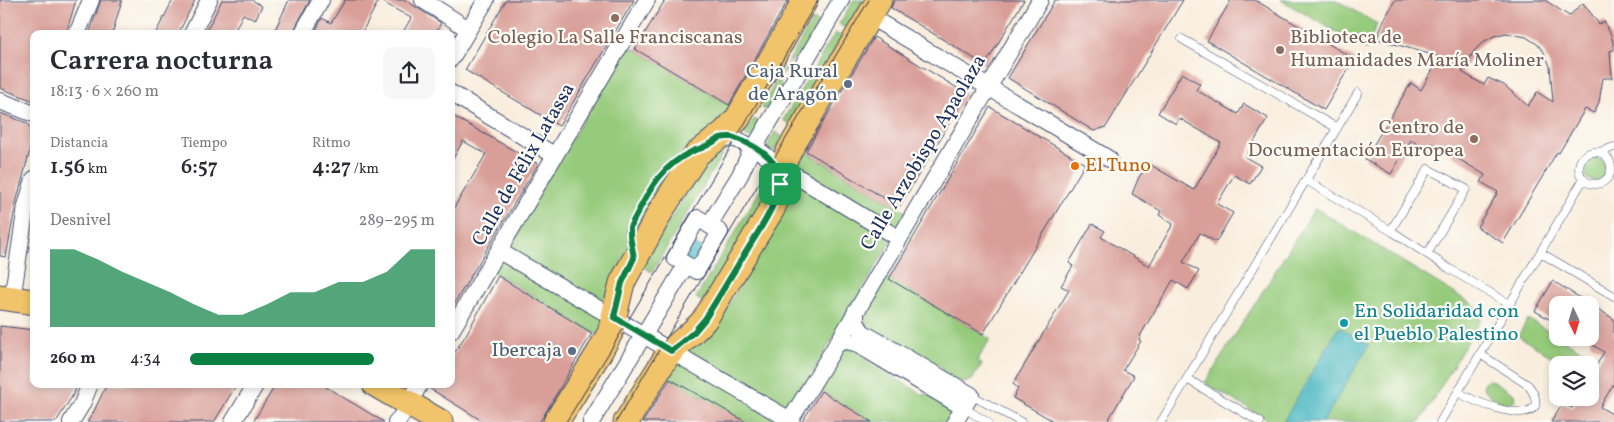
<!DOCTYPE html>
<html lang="es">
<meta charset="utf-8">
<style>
:root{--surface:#fff;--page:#f7f7f7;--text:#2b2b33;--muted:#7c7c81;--accent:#0b8043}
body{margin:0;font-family:Vollkorn,serif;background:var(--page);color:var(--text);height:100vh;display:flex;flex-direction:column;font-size:19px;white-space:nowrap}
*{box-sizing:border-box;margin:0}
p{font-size:16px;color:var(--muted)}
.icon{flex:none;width:28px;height:28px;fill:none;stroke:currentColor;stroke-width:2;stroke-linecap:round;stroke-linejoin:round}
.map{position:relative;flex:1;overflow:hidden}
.drawer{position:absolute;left:30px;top:30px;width:425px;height:358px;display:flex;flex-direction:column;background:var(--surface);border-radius:10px;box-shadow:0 2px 8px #0003}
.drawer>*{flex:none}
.needle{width:32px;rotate:176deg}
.fabs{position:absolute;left:1549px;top:296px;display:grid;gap:10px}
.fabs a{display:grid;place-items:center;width:50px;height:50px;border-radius:10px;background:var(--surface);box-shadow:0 2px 8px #0003;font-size:25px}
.pin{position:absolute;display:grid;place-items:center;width:42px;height:42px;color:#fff;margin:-21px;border-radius:10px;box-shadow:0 2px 8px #0006}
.round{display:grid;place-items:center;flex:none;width:52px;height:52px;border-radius:10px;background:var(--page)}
.summary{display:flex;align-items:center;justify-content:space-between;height:85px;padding:0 20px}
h1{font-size:28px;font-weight:600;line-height:38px}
.metrics{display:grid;grid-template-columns:repeat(3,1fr);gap:8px;height:85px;padding:5px 20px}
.metrics div{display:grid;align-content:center}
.metrics b{font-size:21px;font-weight:600}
.metrics small{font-size:14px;font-weight:400}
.metrics p{font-size:14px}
.chart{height:140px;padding:10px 20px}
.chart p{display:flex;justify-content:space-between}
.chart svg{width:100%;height:90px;margin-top:5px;fill:var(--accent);opacity:.7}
ul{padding:0 20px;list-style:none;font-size:16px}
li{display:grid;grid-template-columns:80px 60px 1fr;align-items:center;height:38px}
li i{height:12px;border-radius:6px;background:var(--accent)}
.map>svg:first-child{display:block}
.green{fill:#96cb7c;stroke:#587d6d}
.water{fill:#47b6c1;stroke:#317290}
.building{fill:#d99e98;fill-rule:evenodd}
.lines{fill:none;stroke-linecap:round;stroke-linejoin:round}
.lane-casing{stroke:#3c4c71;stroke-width:9}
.street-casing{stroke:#3c4c71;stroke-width:18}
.primary-casing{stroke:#3c4c71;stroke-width:27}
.lane{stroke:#fff;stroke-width:8}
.street{stroke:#fff;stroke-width:16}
.primary{stroke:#f1c36a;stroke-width:25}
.tram{stroke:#1b2f5e;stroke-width:1}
.route-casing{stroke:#fff;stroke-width:10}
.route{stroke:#0b8043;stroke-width:6}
.education-dot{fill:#8d6e63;stroke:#fdfcf7;stroke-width:2}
.service-dot{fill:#5c6f8a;stroke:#fdfcf7;stroke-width:2}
.food-dot{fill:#e8710a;stroke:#fdfcf7;stroke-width:2}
.culture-dot{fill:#0f9aa8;stroke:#fdfcf7;stroke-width:2}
.labels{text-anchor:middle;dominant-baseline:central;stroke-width:4.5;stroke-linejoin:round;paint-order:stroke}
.education-label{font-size:20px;fill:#785e54;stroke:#fdfcf7}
.service-label{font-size:20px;fill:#4e5e75;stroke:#fdfcf7;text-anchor:end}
.street-label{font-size:20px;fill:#1b2f5e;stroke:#fdfcf7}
.food-label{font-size:20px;fill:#c56008;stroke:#fdfcf7;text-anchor:start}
.culture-label{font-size:20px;fill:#0d838f;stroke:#fdfcf7;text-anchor:start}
</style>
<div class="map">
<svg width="1614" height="422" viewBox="0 0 1614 422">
<rect width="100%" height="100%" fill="#fdfcf7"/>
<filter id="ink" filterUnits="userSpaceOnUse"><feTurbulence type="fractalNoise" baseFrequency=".02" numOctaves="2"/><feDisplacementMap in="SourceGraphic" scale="10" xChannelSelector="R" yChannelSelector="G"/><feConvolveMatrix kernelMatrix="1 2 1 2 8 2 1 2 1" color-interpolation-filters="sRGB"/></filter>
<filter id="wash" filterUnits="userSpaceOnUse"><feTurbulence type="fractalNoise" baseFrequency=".0096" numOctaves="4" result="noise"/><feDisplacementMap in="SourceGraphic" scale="20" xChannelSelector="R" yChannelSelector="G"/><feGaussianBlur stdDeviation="1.12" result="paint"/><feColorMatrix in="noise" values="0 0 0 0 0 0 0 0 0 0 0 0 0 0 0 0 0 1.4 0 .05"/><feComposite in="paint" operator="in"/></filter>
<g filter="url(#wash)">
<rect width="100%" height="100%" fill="#f9eede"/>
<!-- green -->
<g class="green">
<polygon points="854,0 864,0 847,29 839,24"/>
<polygon points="1281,0 1336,0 1377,24 1366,49"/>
<polygon points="813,20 820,24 800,57 789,62 786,67 786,71 780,75 779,82 782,86 768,111 761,107"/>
<polygon points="835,33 842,37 790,124 783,120"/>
<polygon points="628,45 739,111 664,181 633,232 636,250 602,338 492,271"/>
<polygon points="754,119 761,123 751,139 744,135"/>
<polygon points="775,132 783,137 773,152 766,148"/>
<polygon points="728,145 652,272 642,266 704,164"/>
<polygon points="796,146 908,213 783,422 746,422 662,374 715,327 720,320 780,217"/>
<circle cx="1595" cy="169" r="12"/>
<polygon points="772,170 771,188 706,304 696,298"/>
<polygon points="1315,208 1485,312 1420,422 1271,422 1205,383"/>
<polygon points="885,276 990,339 977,361 982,364 972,380 964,383 944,375 941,367 884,333 876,334 866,328 863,315"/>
<polygon points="1528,319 1594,358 1590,366 1590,365 1565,365 1518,336"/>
<path d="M850,348L863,353L865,360L923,395L931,394C942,400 955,407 947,422H872L816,388L838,353L843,350Z"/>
<path d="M1488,380L1493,381L1514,394L1515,399L1510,405C1501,404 1489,395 1483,388L1484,382Z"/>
</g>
<!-- water -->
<g class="water">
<polygon points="690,241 705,250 696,265 681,256"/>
<polygon points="1339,327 1369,345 1323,422 1288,422 1284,420"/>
</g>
<g id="blocks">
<!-- building -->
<g class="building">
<polygon points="0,0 76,0 66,34 34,34 34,101 0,88"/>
<polygon points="101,0 122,0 112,34 89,34"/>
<polygon points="173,0 195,0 178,34 155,34"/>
<polygon points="222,0 252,0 262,6 255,20 243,14 233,34 205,34"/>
<polygon points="289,0 310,0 292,34 273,34"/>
<polygon points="345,0 379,0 361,34 314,34 322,18 331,23"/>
<polygon points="379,0 405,0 441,23 435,34 402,34 411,18"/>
<polygon points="506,0 634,0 559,126 465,70"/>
<polygon points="665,0 788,0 729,105 635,49"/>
<polygon points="894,0 1024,0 985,65 891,8"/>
<polygon points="1055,0 1183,0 1106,127 1094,131 1008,78"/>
<polygon points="1231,0 1255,0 1354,59 1324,110 1207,41"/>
<path d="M1395,0H1545L1569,16L1583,3L1599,24L1604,21L1611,35L1614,47V50L1610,51L1612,78H1603L1599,102L1594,113L1585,109L1559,153L1557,152L1503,243L1477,227L1498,192L1481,182L1485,175L1432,143L1428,150L1411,140L1391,174L1365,159L1411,83L1421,90L1440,57L1377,39L1384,20ZM1506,33L1526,37L1537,44L1544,52L1550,66L1553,102L1537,92L1528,106L1504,85L1488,78L1484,85L1462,72L1474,51L1483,42L1494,36Z"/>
<polygon points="874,37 967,94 899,207 806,151"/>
<polygon points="1182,73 1200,84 1196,90 1238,114 1244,104 1268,118 1245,157 1261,166 1250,184 1234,175 1217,204 1233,213 1216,242 1200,233 1183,262 1199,271 1188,289 1173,280 1140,336 1141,336 1139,340 1141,341 1123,370 1134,376 1107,422 1055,422 1013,398 1018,388 1013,384 1069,290 1061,286 1073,266 1069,263 1092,224 1105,231 1101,237 1149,266 1173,224 1159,215 1161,211 1132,194 1139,177 1149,164 1194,190 1221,143 1179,118 1176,124 1158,113"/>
<polygon points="990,107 1085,164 983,334 889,279"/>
<polygon points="0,113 27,123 34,135 16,203 6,257 0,256"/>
<polygon points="451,115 538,164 451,309 451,213 486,154 463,141 451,162"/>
<polygon points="498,276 592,333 540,422 484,422 429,388 430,384 451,384 451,358 467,333"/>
<polygon points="1553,281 1614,319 1614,383 1600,407 1614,415 1614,422 1551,422 1563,403 1572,408 1578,398 1590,398 1590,377 1604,352 1590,343 1590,305 1558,305 1558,324 1535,311"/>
<polygon points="0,326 34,330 34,384 78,384 73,395 56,422 0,422"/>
<polygon points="670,379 713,403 746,422 643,422"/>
<polygon points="107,384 237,384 214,422 87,422 93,413"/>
<polygon points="276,384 321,384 384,422 253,422"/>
<polygon points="821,391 872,422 802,422"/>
</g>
</g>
</g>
<g filter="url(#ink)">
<use href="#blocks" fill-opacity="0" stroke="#3c4c71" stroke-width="1"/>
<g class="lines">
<defs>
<g id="lane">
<polyline points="1182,39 1337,128"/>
<circle cx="1595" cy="168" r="16"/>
<polyline points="1600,152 1614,147"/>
<polyline points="1306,180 1393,232 1450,269 1509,304"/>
<polyline points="1391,230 1428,169 1466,189 1427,254"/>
<polyline points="632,249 629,231 642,206 662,173 686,154"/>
<polyline points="1541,253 1614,296"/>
<polyline points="1187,379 1260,422"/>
<path d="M1458,392C1474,402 1525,422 1535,406C1537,398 1533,391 1528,385L1480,354"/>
<polyline points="971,395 1021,422"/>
<polyline points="964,408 987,422"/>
<polyline points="1161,422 1358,93"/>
<polyline points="1440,422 1583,180"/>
</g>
<g id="street">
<polyline points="423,0 468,29"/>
<polyline points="869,16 1109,159"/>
<polyline points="77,34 91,0"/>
<polyline points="192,34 209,0"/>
<polyline points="302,34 321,0"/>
<polyline points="451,59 486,0"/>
<polyline points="451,93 554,155"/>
<polyline points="0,101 34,114"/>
<polyline points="719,138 736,139 761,152 772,161 777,170 779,179"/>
<polyline points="757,143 841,0"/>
<polyline points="783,168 898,238"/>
<polygon points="698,218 720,232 697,271 675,258"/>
<polyline points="709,225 740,175 749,155"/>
<polyline points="499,251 790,420"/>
<polyline points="5,302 12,300 26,206 34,179"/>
<polyline points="856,310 856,322 862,332 971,395 955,422"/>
<polyline points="451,331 647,0"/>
<polyline points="837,343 847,341 855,343 964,408"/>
<polyline points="71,422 82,404 90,384"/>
<polyline points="233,422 256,384"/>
<polyline points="396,422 400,418 420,384"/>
<polyline points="591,422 686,265"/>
<polyline points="789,422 846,329 1040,0"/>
</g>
<g id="primary">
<polyline points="0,297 34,302"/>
<polyline points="375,384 440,422"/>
<polyline points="556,422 599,353 610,333 622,283 662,209 697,154 725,132 738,118 805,0"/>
<path d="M626,422L667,356C678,342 693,334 705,319L772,209L778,195L784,162L790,149L879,0"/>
</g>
</defs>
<!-- lane casing -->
<use href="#lane" class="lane-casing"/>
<!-- street casing -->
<use href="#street" class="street-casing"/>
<!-- primary casing -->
<use href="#primary" class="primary-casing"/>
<!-- lane -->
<use href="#lane" class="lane"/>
<!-- street -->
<use href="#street" class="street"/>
<!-- primary -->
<use href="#primary" class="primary"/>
<!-- tram -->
<g class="tram">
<polyline points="566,422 610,351 818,0"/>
<polyline points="616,422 869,0"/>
</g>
</g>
</g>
<g class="lines" filter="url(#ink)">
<defs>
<path id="route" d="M732,137C805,162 778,200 749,247C734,271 720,295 705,319L694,332L671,351L614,317L622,283L634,258L630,236V227C648,194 657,168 693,151C697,149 701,149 704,147C717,142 716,136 732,137Z"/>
</defs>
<!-- route casing -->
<use href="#route" class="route-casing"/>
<!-- route -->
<use href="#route" class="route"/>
</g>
<!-- markers -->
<g class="education-dot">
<circle cx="615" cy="18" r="5"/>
<circle cx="1280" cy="50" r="5"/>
<circle cx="1474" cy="139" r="5"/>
</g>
<g class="service-dot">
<circle cx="848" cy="84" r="5"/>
<circle cx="572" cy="351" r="5"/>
</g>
<circle class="food-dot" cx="1075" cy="166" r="5"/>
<circle class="culture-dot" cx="1344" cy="323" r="5"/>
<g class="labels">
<!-- education labels -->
<g class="education-label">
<text x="615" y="38">Colegio La Salle Franciscanas</text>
<text x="1290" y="38" text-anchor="start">Biblioteca de<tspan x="1290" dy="23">Humanidades María Moliner</tspan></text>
<text x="1464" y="128" text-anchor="end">Centro de<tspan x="1464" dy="23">Documentación Europea</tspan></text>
</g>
<!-- service labels -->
<g class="service-label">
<text x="838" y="72">Caja Rural<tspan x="838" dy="23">de Aragón</tspan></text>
<text x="562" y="351">Ibercaja</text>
</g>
<!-- street labels -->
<g class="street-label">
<text transform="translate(924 153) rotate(-59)">Calle Arzobispo Apaolaza</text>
<text transform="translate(524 165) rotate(-60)">Calle de Félix Latassa</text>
</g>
<!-- food labels -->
<g class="food-label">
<text x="1085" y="166">El Tuno</text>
</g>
<!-- culture labels -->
<g class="culture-label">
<text x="1354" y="312">En Solidaridad con<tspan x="1354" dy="23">el Pueblo Palestino</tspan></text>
</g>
</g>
</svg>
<div class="fabs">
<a><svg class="needle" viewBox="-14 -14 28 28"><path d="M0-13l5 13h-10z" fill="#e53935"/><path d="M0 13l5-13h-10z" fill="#7c7c81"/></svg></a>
<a><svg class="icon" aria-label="layers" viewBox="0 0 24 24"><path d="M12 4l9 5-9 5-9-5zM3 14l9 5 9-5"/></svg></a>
</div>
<div class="pin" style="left:780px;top:184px;background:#1e9e55"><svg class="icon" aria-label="arrive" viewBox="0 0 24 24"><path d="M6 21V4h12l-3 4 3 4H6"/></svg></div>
<section class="drawer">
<div class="summary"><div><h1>Carrera nocturna</h1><p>18:13 · 6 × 260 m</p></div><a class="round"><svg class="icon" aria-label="share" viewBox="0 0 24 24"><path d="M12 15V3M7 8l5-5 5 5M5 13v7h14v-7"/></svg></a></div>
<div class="metrics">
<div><p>Distancia</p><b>1.56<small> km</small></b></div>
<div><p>Tiempo</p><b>6:57</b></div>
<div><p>Ritmo</p><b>4:27<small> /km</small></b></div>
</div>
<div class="chart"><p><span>Desnivel</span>289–295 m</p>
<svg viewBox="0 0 160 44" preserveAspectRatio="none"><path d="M0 44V6L10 6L20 11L30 17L40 22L50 27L60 33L70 38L80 38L90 33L100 27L110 27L120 22L130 22L140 17L150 6L160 6V44z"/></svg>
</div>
<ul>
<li><b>260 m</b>4:34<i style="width:75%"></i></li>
</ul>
</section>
</div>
